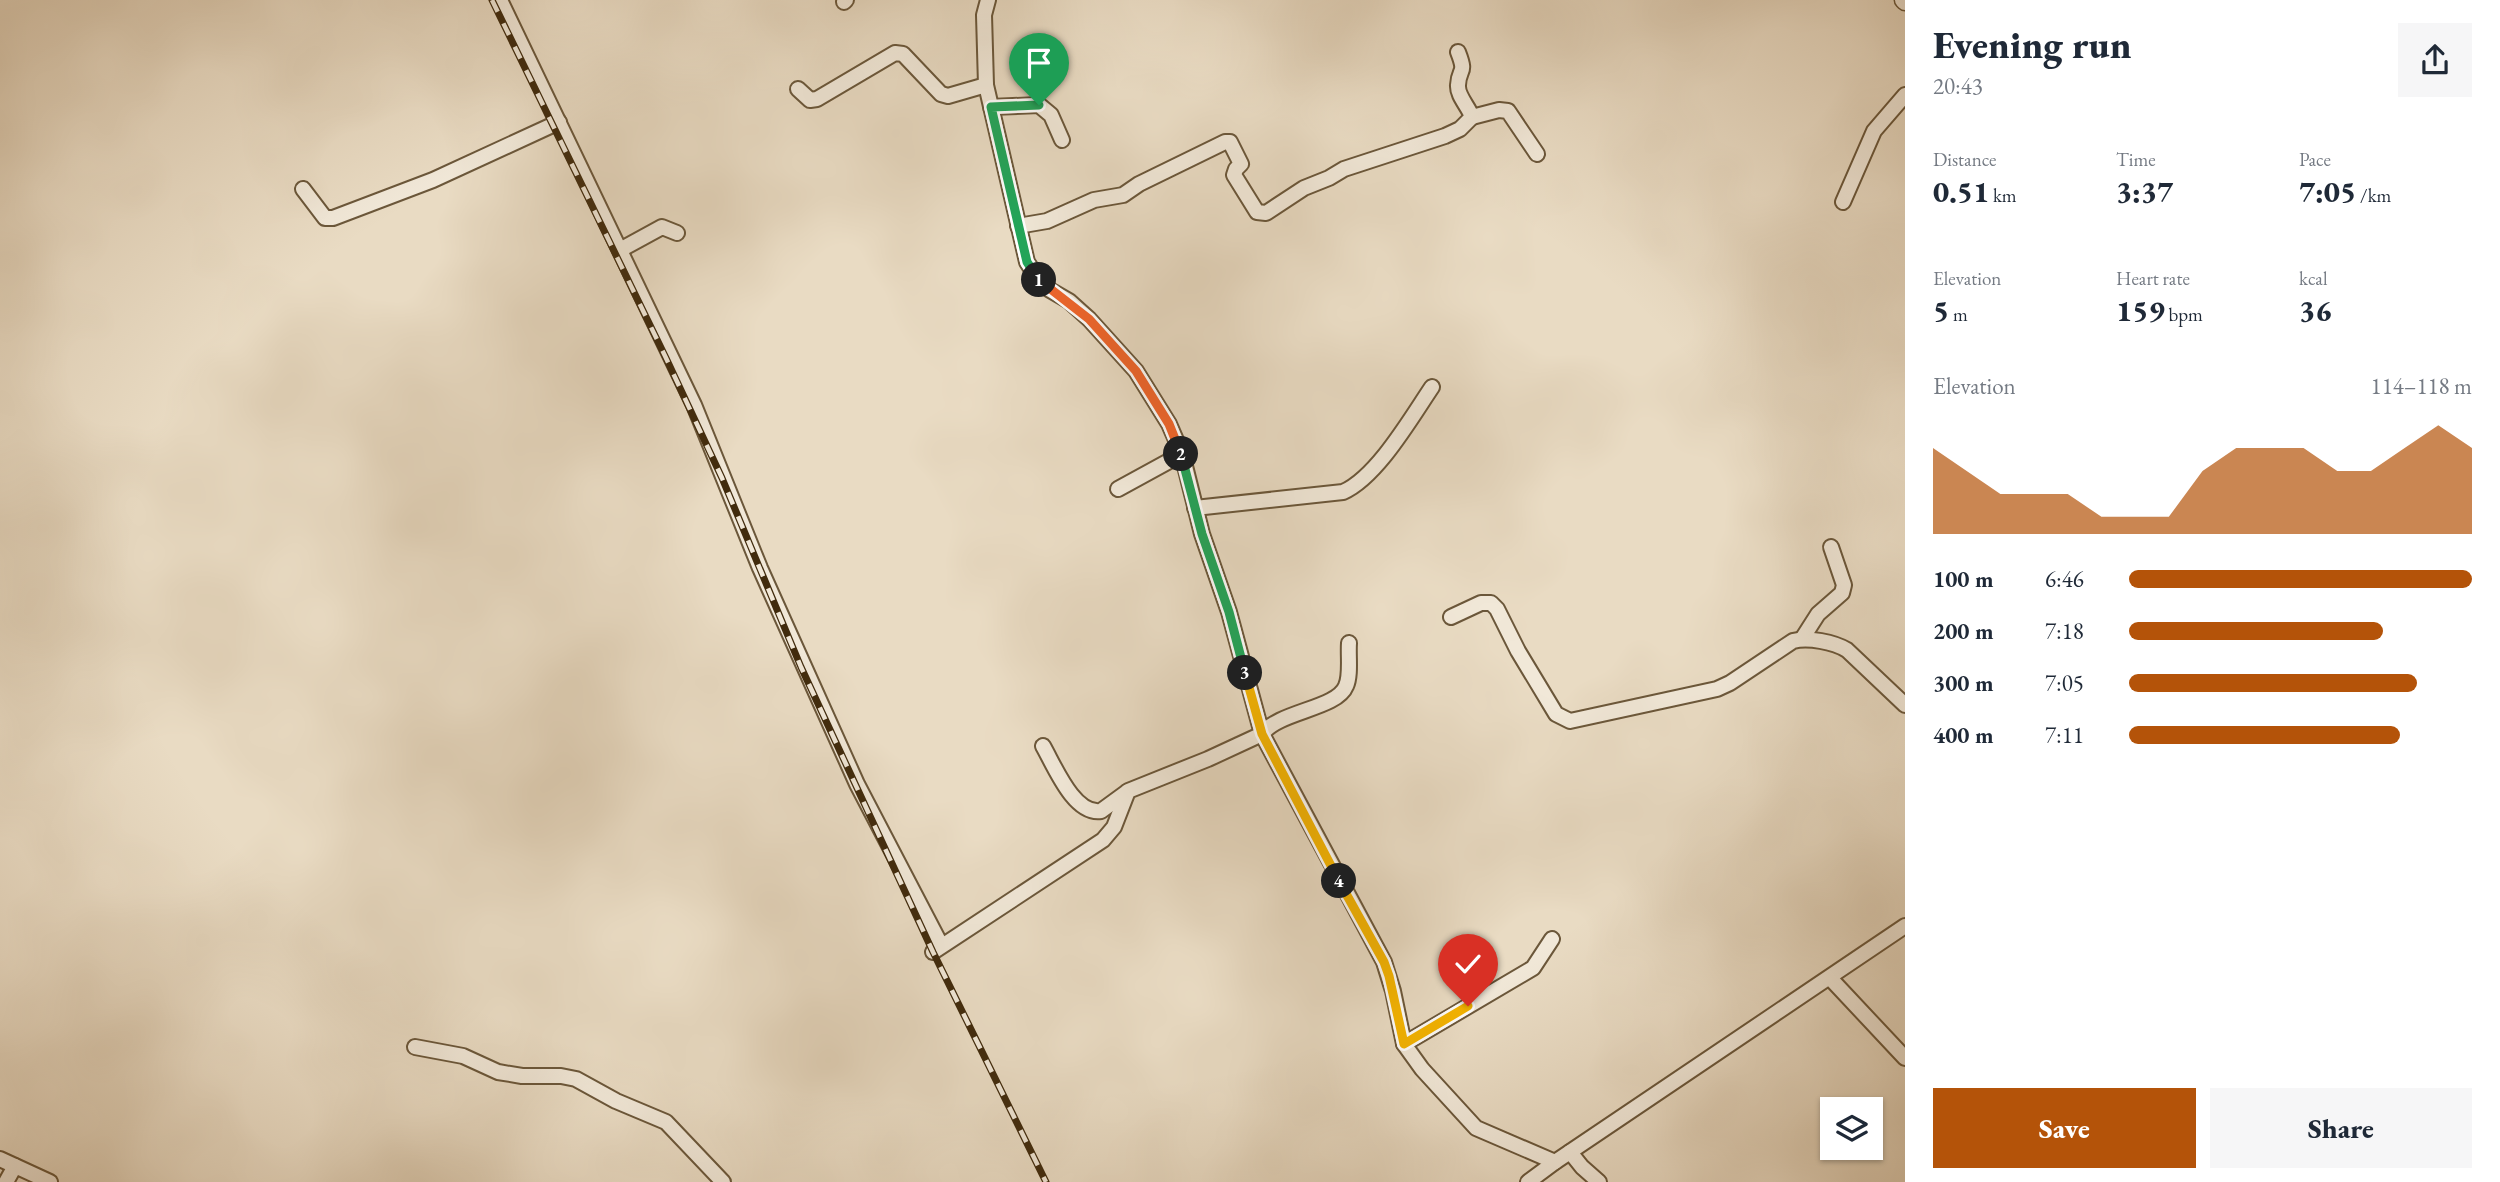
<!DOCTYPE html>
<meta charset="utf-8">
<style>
:root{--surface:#fff;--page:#f6f6f7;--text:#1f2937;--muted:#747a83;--accent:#b45309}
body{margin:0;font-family:"EB Garamond",serif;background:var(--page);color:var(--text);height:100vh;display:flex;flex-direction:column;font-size:26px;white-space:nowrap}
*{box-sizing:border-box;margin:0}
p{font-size:23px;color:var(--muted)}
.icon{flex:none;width:38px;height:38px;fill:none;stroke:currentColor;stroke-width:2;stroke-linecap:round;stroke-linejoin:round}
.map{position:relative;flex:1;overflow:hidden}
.details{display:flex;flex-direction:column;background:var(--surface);width:595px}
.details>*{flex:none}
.tools{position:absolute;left:1820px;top:1097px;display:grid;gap:14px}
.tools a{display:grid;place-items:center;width:63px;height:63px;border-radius:0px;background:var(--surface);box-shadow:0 2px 5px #0004;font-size:35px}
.pin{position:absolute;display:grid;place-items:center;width:60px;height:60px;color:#fff;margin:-72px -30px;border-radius:50% 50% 50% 0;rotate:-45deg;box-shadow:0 0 7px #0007}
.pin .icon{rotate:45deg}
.km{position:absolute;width:35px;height:35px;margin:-18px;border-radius:50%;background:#222;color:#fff;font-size:19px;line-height:35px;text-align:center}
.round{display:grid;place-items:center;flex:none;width:74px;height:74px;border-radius:0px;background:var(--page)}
.head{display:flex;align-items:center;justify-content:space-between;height:119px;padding:0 28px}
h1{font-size:38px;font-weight:800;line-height:52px}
.stats{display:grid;grid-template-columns:repeat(3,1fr);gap:10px;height:119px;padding:7px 28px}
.stats div{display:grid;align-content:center}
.stats b{font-size:30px;font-weight:800}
.stats small{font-size:19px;font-weight:400}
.stats p{font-size:19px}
.chart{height:196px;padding:14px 28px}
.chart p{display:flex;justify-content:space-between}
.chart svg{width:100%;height:126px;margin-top:7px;fill:var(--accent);opacity:.7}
.primary-button{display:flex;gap:14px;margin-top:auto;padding:14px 28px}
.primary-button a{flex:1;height:80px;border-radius:0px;background:var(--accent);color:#fff;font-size:28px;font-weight:800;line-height:80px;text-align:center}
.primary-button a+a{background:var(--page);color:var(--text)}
ul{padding:0 28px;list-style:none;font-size:23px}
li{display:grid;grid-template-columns:112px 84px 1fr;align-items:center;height:52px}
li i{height:18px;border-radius:9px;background:var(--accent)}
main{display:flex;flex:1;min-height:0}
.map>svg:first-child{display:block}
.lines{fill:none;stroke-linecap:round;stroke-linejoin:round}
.minor-casing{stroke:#6b573a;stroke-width:18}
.tertiary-casing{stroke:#6b573a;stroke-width:19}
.minor{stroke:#f1e8d8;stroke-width:14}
.tertiary{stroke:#f1e8d8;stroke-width:16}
.rail-casing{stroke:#412b0d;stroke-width:7}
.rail{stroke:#f1e8d8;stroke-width:4.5;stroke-dasharray:13;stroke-linecap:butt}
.split-1-casing{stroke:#fff;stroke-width:14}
.split-2-casing{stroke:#fff;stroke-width:14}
.split-3-casing{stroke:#fff;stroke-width:14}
.split-4-casing{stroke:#fff;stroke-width:14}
.split-5-casing{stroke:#fff;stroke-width:14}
.split-1{stroke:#22a559;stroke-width:9}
.split-2{stroke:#f0652b;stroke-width:9}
.split-3{stroke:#22a559;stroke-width:9}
.split-4{stroke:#f5b400;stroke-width:9}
.split-5{stroke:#f5b400;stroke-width:9}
</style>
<main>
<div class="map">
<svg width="1905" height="1182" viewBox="0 0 1905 1182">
<rect width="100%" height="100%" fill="#e9dbc3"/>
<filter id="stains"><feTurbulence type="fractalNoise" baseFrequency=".00286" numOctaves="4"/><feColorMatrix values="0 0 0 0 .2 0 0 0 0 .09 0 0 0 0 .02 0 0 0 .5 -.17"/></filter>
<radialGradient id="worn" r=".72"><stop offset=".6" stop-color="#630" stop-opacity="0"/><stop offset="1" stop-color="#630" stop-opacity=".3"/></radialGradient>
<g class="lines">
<defs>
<g id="minor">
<polyline points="500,0 694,405 760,568 857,784 941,945"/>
<polyline points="988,0 984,15 986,85 1027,262 1038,279 1050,290 1069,301 1089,319 1136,371 1169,424 1182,454 1202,534 1229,612 1262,734 1384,962 1393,991 1404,1044 1422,1069 1476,1128 1555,1162"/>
<polyline points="844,2 846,0"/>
<polyline points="798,89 810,100 817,99 895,53 903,54 941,94 948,96 986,85"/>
<polyline points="991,107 1039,105 1051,115 1062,140"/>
<polyline points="1472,117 1499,110 1508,111 1537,154"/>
<polyline points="303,189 325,218 333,218 433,180 559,122"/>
<polyline points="1843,202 1874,131 1905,95"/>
<path d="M1018,226L1047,221L1094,200L1123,195L1139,184L1225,142H1230L1241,164L1236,169L1234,175L1257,212L1266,213L1304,188L1329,178L1344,169L1445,136L1460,129L1472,117C1469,107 1457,96 1458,85C1459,67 1467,75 1458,52"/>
<polyline points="620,250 662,227 677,233"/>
<polyline points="1118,489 1182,454"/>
<path d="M1195,508L1343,492C1377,477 1411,418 1432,387"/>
<path d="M1451,617L1481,603H1491L1497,609L1518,651L1556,714L1570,721L1717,689L1730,683L1793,641C1808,637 1834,642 1847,650L1905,705"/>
<polyline points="1802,639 1818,614 1842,593 1844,585 1831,547"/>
<path d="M1043,746C1055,767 1074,815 1101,811L1127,792"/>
<path d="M933,952L1103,840L1114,827L1128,791L1208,759L1262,734C1279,711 1337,709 1346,686C1351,675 1348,656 1349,643"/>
<polyline points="1830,978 1905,1058"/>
<polyline points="1404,1044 1533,968 1552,939"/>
<polyline points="415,1047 463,1056 498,1072 522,1076 561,1076 576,1079 616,1101 666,1122 723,1182"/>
<polyline points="1570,1152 1582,1167 1599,1182"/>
<polyline points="0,1159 50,1182"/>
<polyline points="6,1182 15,1166"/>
<polyline points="1528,1182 1555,1162 1905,926"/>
</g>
<polyline id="tertiary" points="1903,0 1905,2"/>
</defs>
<!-- minor casing -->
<use href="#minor" class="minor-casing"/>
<!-- tertiary casing -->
<use href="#tertiary" class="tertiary-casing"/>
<!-- minor -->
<use href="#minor" class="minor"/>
<!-- tertiary -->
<use href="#tertiary" class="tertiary"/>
<defs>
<polyline id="rail" points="492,0 666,358 722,478 801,667 933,952 1046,1182"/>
</defs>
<!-- rail casing -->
<use href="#rail" class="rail-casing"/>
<!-- rail -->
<use href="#rail" class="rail"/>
</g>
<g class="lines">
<defs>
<polyline id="split-1" points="1039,280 1027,262 991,107 1039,105"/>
<polyline id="split-2" points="1039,280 1089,319 1136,371 1169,424 1181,454"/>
<polyline id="split-3" points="1181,454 1202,534 1229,612 1245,673"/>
<polyline id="split-4" points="1245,673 1262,734 1339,881"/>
<polyline id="split-5" points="1339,881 1384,962 1389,976 1404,1044 1468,1006"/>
</defs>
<!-- split-1 casing -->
<use href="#split-1" class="split-1-casing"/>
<!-- split-2 casing -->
<use href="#split-2" class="split-2-casing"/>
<!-- split-3 casing -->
<use href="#split-3" class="split-3-casing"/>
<!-- split-4 casing -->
<use href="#split-4" class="split-4-casing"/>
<!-- split-5 casing -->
<use href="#split-5" class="split-5-casing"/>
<!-- split-1 -->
<use href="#split-1" class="split-1"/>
<!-- split-2 -->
<use href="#split-2" class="split-2"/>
<!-- split-3 -->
<use href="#split-3" class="split-3"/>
<!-- split-4 -->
<use href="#split-4" class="split-4"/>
<!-- split-5 -->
<use href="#split-5" class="split-5"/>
</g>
<rect width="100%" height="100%" filter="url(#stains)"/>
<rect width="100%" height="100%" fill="url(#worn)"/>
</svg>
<div class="tools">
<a><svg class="icon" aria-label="layers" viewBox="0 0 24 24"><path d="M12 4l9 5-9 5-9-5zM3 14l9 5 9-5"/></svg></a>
</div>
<div class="pin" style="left:1039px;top:105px;background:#1e9e55"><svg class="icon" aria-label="arrive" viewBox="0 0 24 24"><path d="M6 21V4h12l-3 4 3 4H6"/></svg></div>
<div class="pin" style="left:1468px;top:1006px;background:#d93025"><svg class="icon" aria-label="check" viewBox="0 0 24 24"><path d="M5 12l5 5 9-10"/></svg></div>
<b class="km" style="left:1039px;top:280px">1</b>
<b class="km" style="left:1181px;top:454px">2</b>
<b class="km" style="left:1245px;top:673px">3</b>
<b class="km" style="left:1339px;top:881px">4</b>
</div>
<section class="details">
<div class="head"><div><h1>Evening run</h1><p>20:43</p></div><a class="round"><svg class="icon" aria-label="share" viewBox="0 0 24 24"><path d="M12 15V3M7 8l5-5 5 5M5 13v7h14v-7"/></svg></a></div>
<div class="stats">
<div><p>Distance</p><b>0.51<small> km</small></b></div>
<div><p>Time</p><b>3:37</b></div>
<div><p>Pace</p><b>7:05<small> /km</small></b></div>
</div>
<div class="stats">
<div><p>Elevation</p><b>5<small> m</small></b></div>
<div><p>Heart rate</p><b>159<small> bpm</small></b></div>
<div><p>kcal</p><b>36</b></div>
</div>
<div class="chart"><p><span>Elevation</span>114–118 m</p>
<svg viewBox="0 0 160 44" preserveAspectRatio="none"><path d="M0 44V14L10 22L20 30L30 30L40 30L50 38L60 38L70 38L80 22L90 14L100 14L110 14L120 22L130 22L140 14L150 6L160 14V44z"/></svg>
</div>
<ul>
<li><b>100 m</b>6:46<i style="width:100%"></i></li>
<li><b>200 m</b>7:18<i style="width:74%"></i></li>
<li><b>300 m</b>7:05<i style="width:84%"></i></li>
<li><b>400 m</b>7:11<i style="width:79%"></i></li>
</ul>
<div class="primary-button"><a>Save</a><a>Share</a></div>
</section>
</main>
